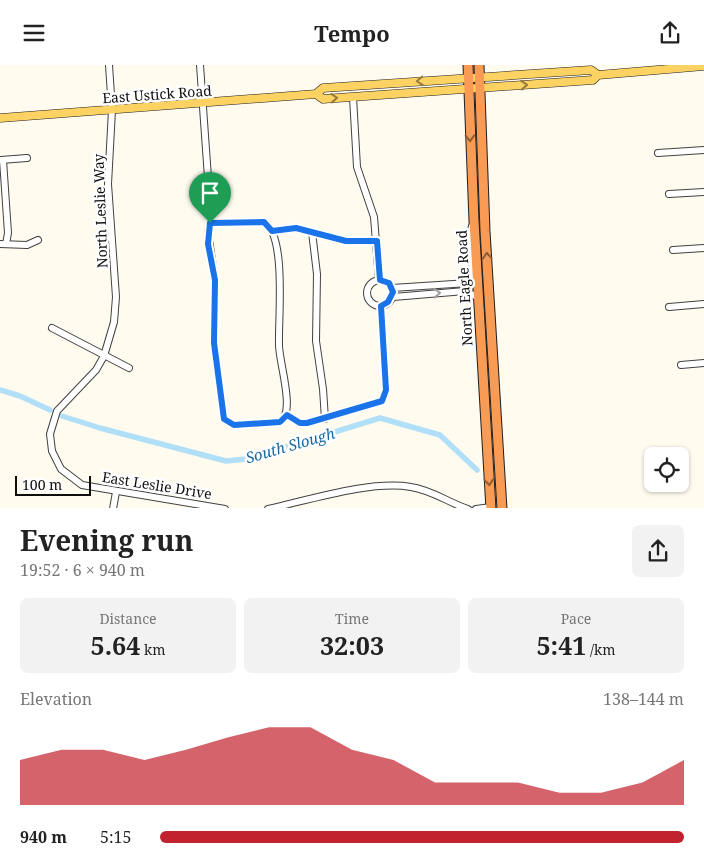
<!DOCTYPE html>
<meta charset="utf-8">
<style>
:root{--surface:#fff;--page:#f2f2f2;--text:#222;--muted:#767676;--accent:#c2222d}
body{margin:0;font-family:"Noto Serif",serif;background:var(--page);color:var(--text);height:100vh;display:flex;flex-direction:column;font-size:19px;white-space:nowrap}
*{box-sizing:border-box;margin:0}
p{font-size:16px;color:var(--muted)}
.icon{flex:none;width:28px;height:28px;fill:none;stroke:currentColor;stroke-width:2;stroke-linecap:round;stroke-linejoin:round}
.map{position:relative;height:443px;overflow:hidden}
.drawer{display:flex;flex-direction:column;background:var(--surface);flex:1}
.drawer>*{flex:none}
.tools{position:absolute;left:644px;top:382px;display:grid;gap:10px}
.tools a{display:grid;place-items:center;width:45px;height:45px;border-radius:8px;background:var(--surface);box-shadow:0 1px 4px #0004;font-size:25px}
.scale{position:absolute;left:15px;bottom:12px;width:76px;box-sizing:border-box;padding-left:5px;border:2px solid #0e0e0e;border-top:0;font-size:14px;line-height:18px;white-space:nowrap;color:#0e0e0e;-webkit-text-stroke:4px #fff;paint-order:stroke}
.pin{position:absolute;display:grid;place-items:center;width:42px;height:42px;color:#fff;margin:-51px -21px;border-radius:50% 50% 50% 0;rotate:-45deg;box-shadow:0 0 5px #0007}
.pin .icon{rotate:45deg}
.round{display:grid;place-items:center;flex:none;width:52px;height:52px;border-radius:8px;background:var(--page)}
.head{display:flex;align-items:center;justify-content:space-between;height:85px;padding:0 20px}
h1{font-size:28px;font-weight:700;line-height:38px}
.figures{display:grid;grid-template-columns:repeat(3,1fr);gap:8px;height:85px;padding:5px 20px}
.figures div{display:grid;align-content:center;border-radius:8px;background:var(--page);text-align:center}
.figures b{font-size:25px;font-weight:700}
.figures small{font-size:14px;font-weight:400}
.figures p{font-size:14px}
.chart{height:140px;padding:10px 20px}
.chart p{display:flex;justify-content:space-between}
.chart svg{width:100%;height:90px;margin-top:5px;fill:var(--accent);opacity:.7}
ul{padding:0 20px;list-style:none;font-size:16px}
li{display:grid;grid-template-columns:80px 60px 1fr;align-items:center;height:38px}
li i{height:12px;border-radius:6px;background:var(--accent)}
header{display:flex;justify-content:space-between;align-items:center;height:65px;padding:0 20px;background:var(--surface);font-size:22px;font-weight:700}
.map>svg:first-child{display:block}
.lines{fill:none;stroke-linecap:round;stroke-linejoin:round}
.canal{stroke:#b2dff8;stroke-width:5.5}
.minor-casing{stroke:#414141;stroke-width:8}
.major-casing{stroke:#1f1f1f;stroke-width:9}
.highway-casing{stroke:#1f1f1f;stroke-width:11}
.minor{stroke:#fff;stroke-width:6}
.major{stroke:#fcd362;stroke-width:8}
.highway{stroke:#f89b54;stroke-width:9}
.oneway{stroke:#917a3c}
.oneway2{stroke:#8f5c34}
.oneway3{stroke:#9f9f9f}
.route-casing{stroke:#fff;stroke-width:10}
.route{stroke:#1a73e8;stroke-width:6}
.labels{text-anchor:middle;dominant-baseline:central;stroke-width:5;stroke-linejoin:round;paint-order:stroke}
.street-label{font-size:14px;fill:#0e0e0e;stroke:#fff}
.water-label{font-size:15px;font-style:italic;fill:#1468a3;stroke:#fff}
</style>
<header><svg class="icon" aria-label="menu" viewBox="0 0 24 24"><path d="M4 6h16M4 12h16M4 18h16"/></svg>Tempo<svg class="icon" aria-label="share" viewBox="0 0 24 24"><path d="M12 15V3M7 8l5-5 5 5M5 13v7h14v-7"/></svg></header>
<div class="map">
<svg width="704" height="444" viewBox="0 0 704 444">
<rect width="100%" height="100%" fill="#fffbef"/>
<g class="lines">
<!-- canal -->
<g class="canal">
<polyline points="0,325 20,331 50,345"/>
<polyline points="62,351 100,363 226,396 246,394 380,353 440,370 477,405"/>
</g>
<defs>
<g id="minor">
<polyline points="109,0 112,45 108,119 116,232 114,257 104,291 96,305 57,346 50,369 52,386 61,404 82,420 225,444"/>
<path d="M200,0L211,155L208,168L215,215L214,278L224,354L234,360L280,357C296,347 279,298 279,280C278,255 287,170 264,157L210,158"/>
<polyline points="353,32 357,102 374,152 379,215"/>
<polyline points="658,88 704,85"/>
<polyline points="1,95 27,93"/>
<polyline points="3,95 8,168 6,179"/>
<polyline points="669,129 704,127"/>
<polyline points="272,166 296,163 346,176 377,176"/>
<polyline points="312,167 317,209 316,276 323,324 325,354"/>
<polyline points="0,179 27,180 38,175"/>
<polyline points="673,185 704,183"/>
<circle cx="380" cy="228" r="13"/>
<polyline points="392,223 469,218 473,214 470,168 472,161"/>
<polyline points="393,232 465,226 479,233"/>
<polyline points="669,242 704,239"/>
<polyline points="52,263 129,303"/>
<polyline points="681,300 704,298"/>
<polyline points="287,350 300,358 307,358 381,336 386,325 381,241"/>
<polyline points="113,444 116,427"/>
<path d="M268,444C309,435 371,415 411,422C432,425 449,438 468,444"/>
<polyline points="476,444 491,442"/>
</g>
<g id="major">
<polyline points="316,29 323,34 593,15 598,10 704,1"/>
<polyline points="0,53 316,29 323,23 591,5 598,10"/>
</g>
<g id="highway">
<polyline points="468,0 474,156 491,444"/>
<polyline points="479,0 485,166 502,444"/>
</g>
</defs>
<!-- minor casing -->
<use href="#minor" class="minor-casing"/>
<!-- major casing -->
<use href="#major" class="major-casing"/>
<!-- highway casing -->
<use href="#highway" class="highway-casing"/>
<!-- minor -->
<use href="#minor" class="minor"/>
<!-- major -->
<use href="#major" class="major"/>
<!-- highway -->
<use href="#highway" class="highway"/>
</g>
<!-- one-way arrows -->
<defs><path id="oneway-chevron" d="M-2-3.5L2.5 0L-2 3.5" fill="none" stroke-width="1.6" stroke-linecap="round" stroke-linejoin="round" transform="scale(1.25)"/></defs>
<g class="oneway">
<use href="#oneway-chevron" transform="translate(420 16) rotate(176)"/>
<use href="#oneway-chevron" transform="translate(524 20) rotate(-4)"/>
<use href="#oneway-chevron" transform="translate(334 33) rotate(-4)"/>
</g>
<g class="oneway2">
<use href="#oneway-chevron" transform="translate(470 73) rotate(88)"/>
<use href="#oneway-chevron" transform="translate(487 191) rotate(-94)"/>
<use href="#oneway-chevron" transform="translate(489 417) rotate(86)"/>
</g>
<use class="oneway3" href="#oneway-chevron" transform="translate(437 228) rotate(-3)"/>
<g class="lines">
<defs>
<polygon id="route" points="264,157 272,166 296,163 346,176 377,176 380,215 389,218 393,227 388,237 381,241 386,325 382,336 307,358 300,358 287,350 280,357 234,360 224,354 214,278 215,215 208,179 210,158"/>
</defs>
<!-- route casing -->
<use href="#route" class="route-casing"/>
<!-- route -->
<use href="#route" class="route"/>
</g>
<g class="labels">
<!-- street labels -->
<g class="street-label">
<text transform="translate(157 29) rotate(-4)">East Ustick Road</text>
<text transform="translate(100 146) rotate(-92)">North Leslie Way</text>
<text transform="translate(464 223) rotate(-93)">North Eagle Road</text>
<text transform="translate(157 420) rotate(9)">East Leslie Drive</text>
</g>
<!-- water labels -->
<g class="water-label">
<text transform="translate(290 380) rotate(-16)">South Slough</text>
</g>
</g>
</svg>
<div class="tools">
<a><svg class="icon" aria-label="locate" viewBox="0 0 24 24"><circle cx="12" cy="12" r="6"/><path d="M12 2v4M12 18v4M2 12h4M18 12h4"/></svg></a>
</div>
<div class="scale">100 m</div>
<div class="pin" style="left:210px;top:158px;background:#1e9e55"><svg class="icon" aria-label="arrive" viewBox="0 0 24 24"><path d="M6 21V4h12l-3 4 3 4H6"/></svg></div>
</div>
<section class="drawer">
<div class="head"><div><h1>Evening run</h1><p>19:52 · 6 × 940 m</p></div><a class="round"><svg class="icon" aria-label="share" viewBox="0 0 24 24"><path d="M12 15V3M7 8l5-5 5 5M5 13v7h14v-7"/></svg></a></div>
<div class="figures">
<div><p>Distance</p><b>5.64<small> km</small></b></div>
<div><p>Time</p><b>32:03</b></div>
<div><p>Pace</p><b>5:41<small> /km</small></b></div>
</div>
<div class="chart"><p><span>Elevation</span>138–144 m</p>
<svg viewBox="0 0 160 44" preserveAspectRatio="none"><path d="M0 44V22L10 17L20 17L30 22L40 17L50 11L60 6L70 6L80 17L90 22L100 33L110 33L120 33L130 38L140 38L150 33L160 22V44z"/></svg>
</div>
<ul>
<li><b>940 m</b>5:15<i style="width:100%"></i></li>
</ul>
</section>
